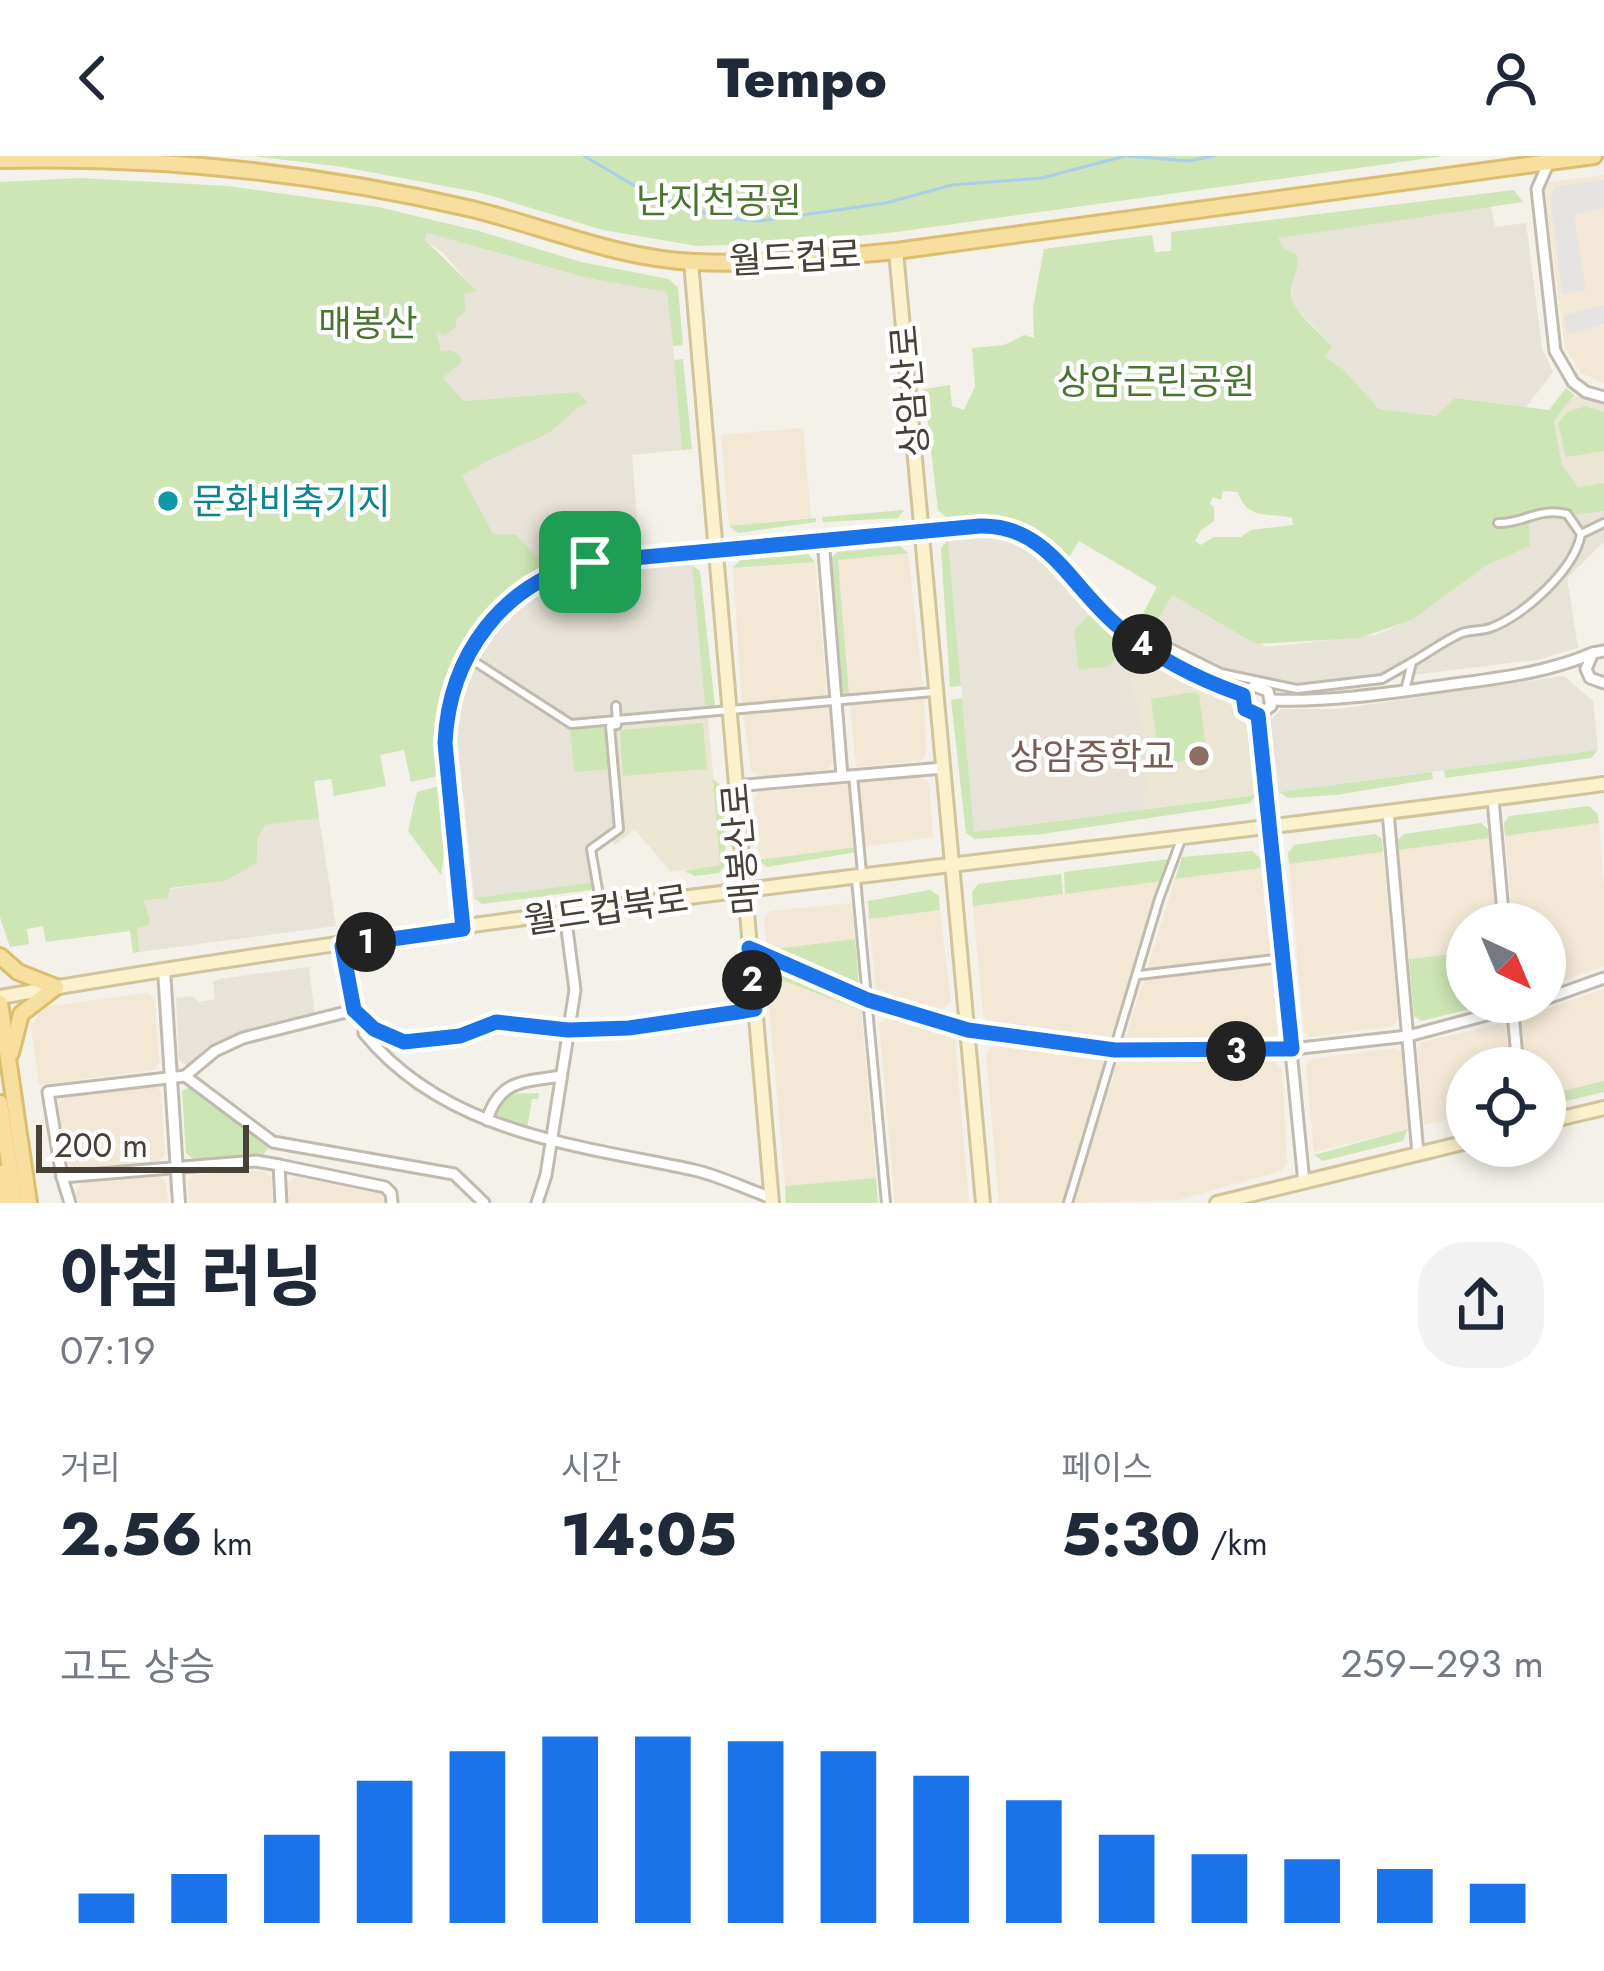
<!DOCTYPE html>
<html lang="ko">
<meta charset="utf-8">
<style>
:root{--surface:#fff;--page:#f2f2f3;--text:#1f2937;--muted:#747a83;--accent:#1a73e8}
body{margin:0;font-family:Jost,"Noto Sans KR",sans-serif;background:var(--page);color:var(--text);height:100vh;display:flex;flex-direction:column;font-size:45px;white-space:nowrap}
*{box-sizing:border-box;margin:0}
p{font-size:39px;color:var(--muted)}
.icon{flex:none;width:66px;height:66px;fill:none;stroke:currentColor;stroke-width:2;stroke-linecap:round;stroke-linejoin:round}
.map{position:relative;height:1047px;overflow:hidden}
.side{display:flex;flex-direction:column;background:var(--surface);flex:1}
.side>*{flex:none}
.needle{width:78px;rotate:136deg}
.tools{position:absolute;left:1446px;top:747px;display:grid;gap:24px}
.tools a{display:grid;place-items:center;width:120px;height:120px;border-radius:50%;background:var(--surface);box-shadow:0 6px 18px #0003;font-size:60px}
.scale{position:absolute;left:36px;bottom:30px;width:213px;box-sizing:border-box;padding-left:12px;border:6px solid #474138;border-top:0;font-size:33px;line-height:42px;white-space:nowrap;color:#474138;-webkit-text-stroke:9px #fff;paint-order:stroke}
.pin{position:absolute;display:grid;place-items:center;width:102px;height:102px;color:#fff;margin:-51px;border-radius:24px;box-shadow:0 6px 18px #0006}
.km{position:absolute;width:60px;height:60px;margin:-30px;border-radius:50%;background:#222;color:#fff;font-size:33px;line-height:60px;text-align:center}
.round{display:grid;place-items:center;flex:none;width:126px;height:126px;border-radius:48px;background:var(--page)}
.summary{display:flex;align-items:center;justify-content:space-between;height:204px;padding:0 60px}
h1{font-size:66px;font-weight:800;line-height:90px}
.metrics{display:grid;grid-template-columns:repeat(3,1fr);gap:18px;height:204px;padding:12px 60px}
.metrics div{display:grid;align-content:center}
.metrics b{font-size:60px;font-weight:800}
.metrics small{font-size:33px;font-weight:400}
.metrics p{font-size:33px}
.chart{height:336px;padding:24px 60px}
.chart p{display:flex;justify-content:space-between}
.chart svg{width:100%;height:216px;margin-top:12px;stroke:var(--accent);stroke-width:6}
header{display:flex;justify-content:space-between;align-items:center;height:156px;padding:0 60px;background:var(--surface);font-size:54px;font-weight:800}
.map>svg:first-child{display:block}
.residential{fill:#e7e3d8}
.commercial{fill:#f3e8d6}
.education{fill:#ebe6d4}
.green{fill:#cee5b5;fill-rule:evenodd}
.parking{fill:#e5e3e1}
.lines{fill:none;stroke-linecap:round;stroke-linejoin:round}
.stream{stroke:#aacfeb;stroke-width:3}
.pedestrian-casing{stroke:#c1bbaf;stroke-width:12}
.minor-casing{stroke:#c1bbaf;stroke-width:15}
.tertiary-casing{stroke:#c1bbaf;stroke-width:16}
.secondary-casing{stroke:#d0c49c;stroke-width:18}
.primary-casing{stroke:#dcbe6f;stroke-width:20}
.pedestrian{stroke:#fff;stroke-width:6}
.minor{stroke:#fff;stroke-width:9}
.tertiary{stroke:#fff;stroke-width:10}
.secondary{stroke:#fbf1cc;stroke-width:12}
.primary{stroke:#f7e09f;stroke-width:14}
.route-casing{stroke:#fff;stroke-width:24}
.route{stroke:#1a73e8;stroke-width:15}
.culture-dot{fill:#0f9aa8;stroke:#fff;stroke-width:4.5}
.education-dot{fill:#8d6e63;stroke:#fff;stroke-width:4.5}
.labels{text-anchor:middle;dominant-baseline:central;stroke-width:9;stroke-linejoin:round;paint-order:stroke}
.park-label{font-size:36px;fill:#48752f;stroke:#fff}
.street-label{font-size:36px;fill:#474138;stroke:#fff}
.culture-label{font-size:36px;fill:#0d838f;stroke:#fff;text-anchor:start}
.education-label{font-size:36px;fill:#785e54;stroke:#fff;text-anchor:end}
</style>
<header><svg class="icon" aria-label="back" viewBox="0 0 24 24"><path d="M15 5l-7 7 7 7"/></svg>Tempo<svg class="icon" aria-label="person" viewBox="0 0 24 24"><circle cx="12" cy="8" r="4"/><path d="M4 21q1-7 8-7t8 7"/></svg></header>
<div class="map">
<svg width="1604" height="1047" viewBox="0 0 1604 1047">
<rect width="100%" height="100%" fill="#f3f1e9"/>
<!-- residential -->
<g class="residential">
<polygon points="1491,50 1495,71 1526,67 1542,192 1553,216 1526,251 1455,242 1437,260 1379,253 1343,213 1325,201 1332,189 1295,151 1291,143 1296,99 1284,93 1277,81"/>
<polygon points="427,77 586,122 668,136 682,294 632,299 639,387 579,397 545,409 543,405 493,379 482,364 462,320 497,297 556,273 572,253 586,247 578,236 464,245 443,222 461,206 441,196 435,174 456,163 464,138 476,135 443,97 425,84"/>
<polygon points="1604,355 1604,386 1567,422 1578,492 1537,504 1297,533 1260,520 1221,517 1151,482 1150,477 1171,439 1266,491 1375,479 1412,464 1487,409 1530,390 1528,365"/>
<polygon points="980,381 1007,383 1031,394 1089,458 1074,475 1110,510 1124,489 1144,503 1130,523 1141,559 1150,630 1142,654 974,676 948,384"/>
<polygon points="692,409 705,551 572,563 478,501 512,457 561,425 602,414"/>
<polygon points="473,510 570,574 574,616 614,613 620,685 614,689 611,681 596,693 596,726 474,742 457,579 461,545"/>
<polygon points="1564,520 1593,545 1598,594 1279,636 1270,565 1281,553 1338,553"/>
<polygon points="319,662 336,770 139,796 137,772 148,770 150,764 142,744 170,733 225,725 257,707 257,684 265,669"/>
<polygon points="309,811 315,860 209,895 188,911 179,904 176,842 192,840 199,846 215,843 213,826 219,823"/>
</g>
<!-- commercial -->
<g class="commercial">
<polygon points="1604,19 1604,227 1581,217 1565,192 1544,27"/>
<polygon points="803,272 811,362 729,370 721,279"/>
<polygon points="908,397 923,532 849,538 838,403"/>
<polygon points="815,406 827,540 742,548 733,413"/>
<polygon points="924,542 926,599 921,605 856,611 850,549"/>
<polygon points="828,551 833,607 828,614 758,620 751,614 743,558"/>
<polygon points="922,621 929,627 933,681 863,691 857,627"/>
<polygon points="851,628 857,691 759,704 754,642 759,636"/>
<polygon points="1599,667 1604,730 1604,810 1545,831 1545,768 1513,768 1505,680"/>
<polygon points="1489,682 1497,768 1467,768 1467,796 1409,803 1399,694"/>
<polygon points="1383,696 1398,863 1393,870 1310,881 1304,876 1289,708"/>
<polygon points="1261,712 1279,876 1272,884 1129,884 1126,880 1175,723"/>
<polygon points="1163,725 1115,879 1110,882 988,865 983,858 973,750"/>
<polygon points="852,747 855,783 767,794 764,763 771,755"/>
<polygon points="940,754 951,846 941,854 876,836 869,763"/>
<polygon points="766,818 861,854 876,1022 785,1030"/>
<polygon points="1604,833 1604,925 1545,939 1545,912 1526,912 1522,867 1526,860"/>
<polygon points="147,837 155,844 159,907 153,914 39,929 31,870 44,851"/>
<polygon points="887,862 949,878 955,885 969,1047 895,1047 879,868"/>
<polygon points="1499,868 1506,873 1509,912 1467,912 1467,959 1424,969 1417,893 1422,886"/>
<polygon points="995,888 1103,903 1106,908 1062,1047 999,1047 986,897"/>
<polygon points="1394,892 1401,897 1408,973 1314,996 1306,909 1312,903"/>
<polygon points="1121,905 1274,906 1282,913 1287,1006 1281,1015 1178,1044 1074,1047 1117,908"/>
<polygon points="154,930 161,935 165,999 159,1005 74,1012 67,1006 58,949 64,942"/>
<polygon points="255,1014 266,1016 271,1022 273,1047 189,1047 188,1025 193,1019"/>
<polygon points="160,1021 166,1027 168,1047 79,1047 75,1038 82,1027"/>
<polygon points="294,1021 381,1038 385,1047 289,1047 288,1027"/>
</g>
<!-- education -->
<g class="education">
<polygon points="1574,239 1604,248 1604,327 1578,331 1562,310 1554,265"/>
<polygon points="1144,503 1225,541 1247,570 1256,639 1142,654 1150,630 1141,559 1130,523"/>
<polygon points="708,561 721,710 671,716 635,674 620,685 610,570"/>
</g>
<!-- green -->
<g class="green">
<polygon points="252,0 1444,0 896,76 800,86 697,90 603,74 482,37 343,11"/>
<path d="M81,22L228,30L378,51L479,75L581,106L669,123L678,132L683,189L673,190L667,136L587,122L427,77L425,84L477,135L464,138L466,155L456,163V171L445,179L436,175L441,196L451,194L461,201L462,206L443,222L464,245L578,236L588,247C570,253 565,267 550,276C519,292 491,300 462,320L493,378L516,379L545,409C462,451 431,532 438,620L411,626L404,594L380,599L386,630L334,640L331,623L314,625L319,662L265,669L257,684V707L225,725L170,732L167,742L143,744L150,763L148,770L137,772L139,796L133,797L130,775L46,786L43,770L27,773L29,788L10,791L0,761V26Z"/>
<path d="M1514,34L1523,46L1278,82L1284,93L1297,99C1299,114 1292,123 1291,137C1290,154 1321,177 1332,190L1325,201L1343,213L1379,253L1436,260L1455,242L1549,254L1566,232L1574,239L1554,265L1562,309L1578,331L1604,327V355L1529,365L1530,390L1487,409L1412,464L1359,482L1256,488L1172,439L1150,477L1151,482L1136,471L1157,431L1079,385L1069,401C1029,358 1003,357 946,361L938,354L924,233L950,229L952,250L964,254L975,231L972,192L1004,189L1024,179L1034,182L1033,152L1044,93L1152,79L1155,96L1171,95V76ZM1223,335L1238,336C1247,365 1269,356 1292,362L1293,369L1251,374L1241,381H1214L1201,389L1195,385L1201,374L1214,365V351L1210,348L1213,341L1221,344Z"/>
<polygon points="683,203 692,293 682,294 674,204"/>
<polygon points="1586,250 1604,256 1604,295 1566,301 1558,267 1567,256"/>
<polygon points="904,354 898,362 823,366 822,361"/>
<polygon points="816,362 816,366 738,377 729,370"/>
<polygon points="948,384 961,530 950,531 941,392"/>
<polygon points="900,390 908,397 838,404 849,538 843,539 831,402 837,396"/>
<polygon points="808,398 815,406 733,412 740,404"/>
<polygon points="692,409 700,415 715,550 705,551"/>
<polygon points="1089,458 1124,489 1110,510 1079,514 1074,475"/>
<polygon points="1195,536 1199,539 1207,599 1160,610 1151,543"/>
<polygon points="962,542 974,676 1256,639 1250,647 1042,678 975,683 966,677 951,544"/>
<polygon points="703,567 707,613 623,620 620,574"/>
<polygon points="610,570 614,613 574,616 570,574"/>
<polygon points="1598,594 1591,602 1445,622 1444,614"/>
<polygon points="1432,616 1433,623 1336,639 1288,642 1279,636"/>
<polygon points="713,623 722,631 726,709 719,717 695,720 684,715 720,709"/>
<polygon points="439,630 445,692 441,719 408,675 417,636"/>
<polygon points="1589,650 1597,657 1599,667 1505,680 1504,667 1509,660"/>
<polygon points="1481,667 1488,673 1489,682 1399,694 1398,684 1404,678"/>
<polygon points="1375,678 1382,683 1383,696 1289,708 1288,697 1294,689"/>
<polygon points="857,691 857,696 767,711 759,704"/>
<polygon points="1252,695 1260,702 1261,712 1175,723 1182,701"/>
<polygon points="1170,703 1163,725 1065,738 1064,716"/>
<polygon points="1061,718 1063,738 973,750 972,736 978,728"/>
<polygon points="596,726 591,734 482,748 474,742"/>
<polygon points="930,734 939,740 940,754 869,763 868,745"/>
<polygon points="855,783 861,854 766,818 767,794"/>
<polygon points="1467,796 1467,846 1498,846 1421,865 1414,860 1409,803"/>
<polygon points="1604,925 1604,936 1545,950 1545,939"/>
<polygon points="190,931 268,992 263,999 193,1003 186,997 182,935"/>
<polygon points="539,937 538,943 532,943 527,972 493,962 494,949 505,938"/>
<polygon points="1408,973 1403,985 1323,1005 1314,999"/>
<polygon points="876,1022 878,1047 786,1047 785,1030"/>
</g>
<!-- parking -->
<g class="parking">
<polygon points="1604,24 1604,52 1574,59 1586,134 1562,138 1550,41 1556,30"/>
<polygon points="1604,149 1604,168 1567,179 1564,159"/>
</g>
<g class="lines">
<!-- stream -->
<g class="stream">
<polyline points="584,0 652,40 720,62 760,65 886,47 952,29 1042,22 1125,0"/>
<polyline points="1127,0 1188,5 1214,0"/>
</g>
<defs>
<g id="pedestrian">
<polyline points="1581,378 1604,367"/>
<polyline points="1146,489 1151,482 1221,517 1297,533 1382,523 1412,506"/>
<polyline points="466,500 571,568 933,536"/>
<path d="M1405,535L1412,506C1428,497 1445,484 1462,477C1471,474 1481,475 1490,472C1524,460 1575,413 1581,378L1567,358C1537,351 1523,368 1498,367"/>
<polyline points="853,619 862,717"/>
<polyline points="856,723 886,1047"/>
<polyline points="601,751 591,693 619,673 610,570 617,569 616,550"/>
<path d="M752,793C823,824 894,858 969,874C1075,896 1184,897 1292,893"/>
<polyline points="1139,819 1283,802"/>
<polyline points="1068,1047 1159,743 1181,684"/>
</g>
<g id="minor">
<polyline points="1549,6 1537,33 1555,195 1573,226 1586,236 1604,241"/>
<polyline points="823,383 842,620"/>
<polyline points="1604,495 1593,497 1586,513 1590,522 1604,527"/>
<polyline points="1243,539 1254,530 1268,535 1271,550 1258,559"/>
<path d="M1272,544C1331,546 1390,537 1448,529C1498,522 1547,517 1593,497"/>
<polyline points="1258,559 1304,1027"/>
<polyline points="734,630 943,612"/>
<polyline points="1493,643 1504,768"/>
<polyline points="1388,656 1418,998"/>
<path d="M463,773L445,587L446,564L466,500L486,471L513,442L549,419L590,407L979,370C1048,368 1072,433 1119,471C1157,502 1198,523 1243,539"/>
<polyline points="342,790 354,854 374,873 404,886 460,880 497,866 568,874 629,871 755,853"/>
<polyline points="1545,843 1604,822"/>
<polyline points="1512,846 1518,912"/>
<path d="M364,863V877C445,977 576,989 694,1014C720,1020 746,1033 772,1042"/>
<polyline points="1292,893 1408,880 1535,846"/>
<polyline points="185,920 215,895 243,882 354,854"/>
<path d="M487,964C500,923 524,926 561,920"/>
<polyline points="279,1009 256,1005 62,1021 48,936 185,920 273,986 454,1018 484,1047"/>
<polyline points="62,1021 70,1047"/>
<polyline points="281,1047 279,1009 385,1031 391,1037 392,1047"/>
<polyline points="537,1047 546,1019 575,834 565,758"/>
</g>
<polyline id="tertiary" points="164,814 179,1047"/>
<g id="secondary">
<polyline points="896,95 983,1047"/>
<polyline points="691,106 772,1047"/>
<path d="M0,841C532,749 1070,700 1604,628"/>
<polyline points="1545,966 1604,952"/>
<polyline points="1217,1047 1467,986"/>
</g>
<g id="primary">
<path d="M0,4C159,0 318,17 472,53C545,71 619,103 695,106C762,109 829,101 896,95L1594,0"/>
<polyline points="0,800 18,816 56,831"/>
<polyline points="0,847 29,1047"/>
<polyline points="11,897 21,858 56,831"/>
<polyline points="0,947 15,1047"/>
<polyline points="1,1017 6,1047"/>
</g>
</defs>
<!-- pedestrian casing -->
<use href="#pedestrian" class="pedestrian-casing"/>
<!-- minor casing -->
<use href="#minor" class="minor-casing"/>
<!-- tertiary casing -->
<use href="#tertiary" class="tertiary-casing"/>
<!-- secondary casing -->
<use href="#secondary" class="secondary-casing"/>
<!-- primary casing -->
<use href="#primary" class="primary-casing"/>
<!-- pedestrian -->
<use href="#pedestrian" class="pedestrian"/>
<!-- minor -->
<use href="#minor" class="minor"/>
<!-- tertiary -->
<use href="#tertiary" class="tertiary"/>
<!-- secondary -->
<use href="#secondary" class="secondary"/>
<!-- primary -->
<use href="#primary" class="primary"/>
</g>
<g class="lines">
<defs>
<path id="route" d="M980,370C1048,368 1072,433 1119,471C1156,502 1197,523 1243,539L1245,553L1258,559L1292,893L1115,894L968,874L868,844L749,792L755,853L738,856L629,872L568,874L496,866L460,880L404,886L374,873L354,854L342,790L463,773L445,587C449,499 503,426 590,406Z"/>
</defs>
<!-- route casing -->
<use href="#route" class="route-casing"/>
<!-- route -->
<use href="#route" class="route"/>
</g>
<!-- markers -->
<circle class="culture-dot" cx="168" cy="345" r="12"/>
<circle class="education-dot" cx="1199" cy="600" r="12"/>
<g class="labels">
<!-- park labels -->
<g class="park-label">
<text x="719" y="44">난지천공원</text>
<text x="368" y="167">매봉산</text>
<text x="1156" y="225">상암근린공원</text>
</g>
<!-- street labels -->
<g class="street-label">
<text transform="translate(795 101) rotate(-3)">월드컵로</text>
<text transform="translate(909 235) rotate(-95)">상암산로</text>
<text transform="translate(740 693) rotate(-95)">매봉산로</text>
<text transform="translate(606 753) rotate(-8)">월드컵북로</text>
</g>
<!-- culture labels -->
<g class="culture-label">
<text x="192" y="345">문화비축기지</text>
</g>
<!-- education labels -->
<g class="education-label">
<text x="1175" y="600">상암중학교</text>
</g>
</g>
</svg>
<div class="tools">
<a><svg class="needle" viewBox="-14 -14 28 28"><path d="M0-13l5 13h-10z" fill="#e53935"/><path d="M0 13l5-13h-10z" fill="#747a83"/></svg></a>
<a><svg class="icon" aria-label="locate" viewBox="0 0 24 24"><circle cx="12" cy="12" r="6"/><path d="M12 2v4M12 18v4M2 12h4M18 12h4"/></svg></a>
</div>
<div class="scale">200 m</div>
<div class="pin" style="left:590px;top:406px;background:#1e9e55"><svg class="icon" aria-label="arrive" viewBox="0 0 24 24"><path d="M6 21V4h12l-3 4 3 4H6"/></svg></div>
<b class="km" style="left:366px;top:786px">1</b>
<b class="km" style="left:752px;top:824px">2</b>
<b class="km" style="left:1236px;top:895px">3</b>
<b class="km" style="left:1142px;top:488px">4</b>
</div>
<section class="side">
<div class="summary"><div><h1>아침 러닝</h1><p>07:19</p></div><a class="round"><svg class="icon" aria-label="share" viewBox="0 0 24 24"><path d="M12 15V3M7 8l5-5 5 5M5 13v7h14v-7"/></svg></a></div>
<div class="metrics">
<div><p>거리</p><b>2.56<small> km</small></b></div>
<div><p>시간</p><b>14:05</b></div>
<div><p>페이스</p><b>5:30<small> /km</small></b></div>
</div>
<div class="chart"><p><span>고도 상승</span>259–293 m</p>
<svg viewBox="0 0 160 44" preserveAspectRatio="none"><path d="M5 44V38M15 44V34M25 44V26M35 44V15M45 44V9M55 44V6M65 44V6M75 44V7M85 44V9M95 44V14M105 44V19M115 44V26M125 44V30M135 44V31M145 44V33M155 44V36"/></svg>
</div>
</section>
